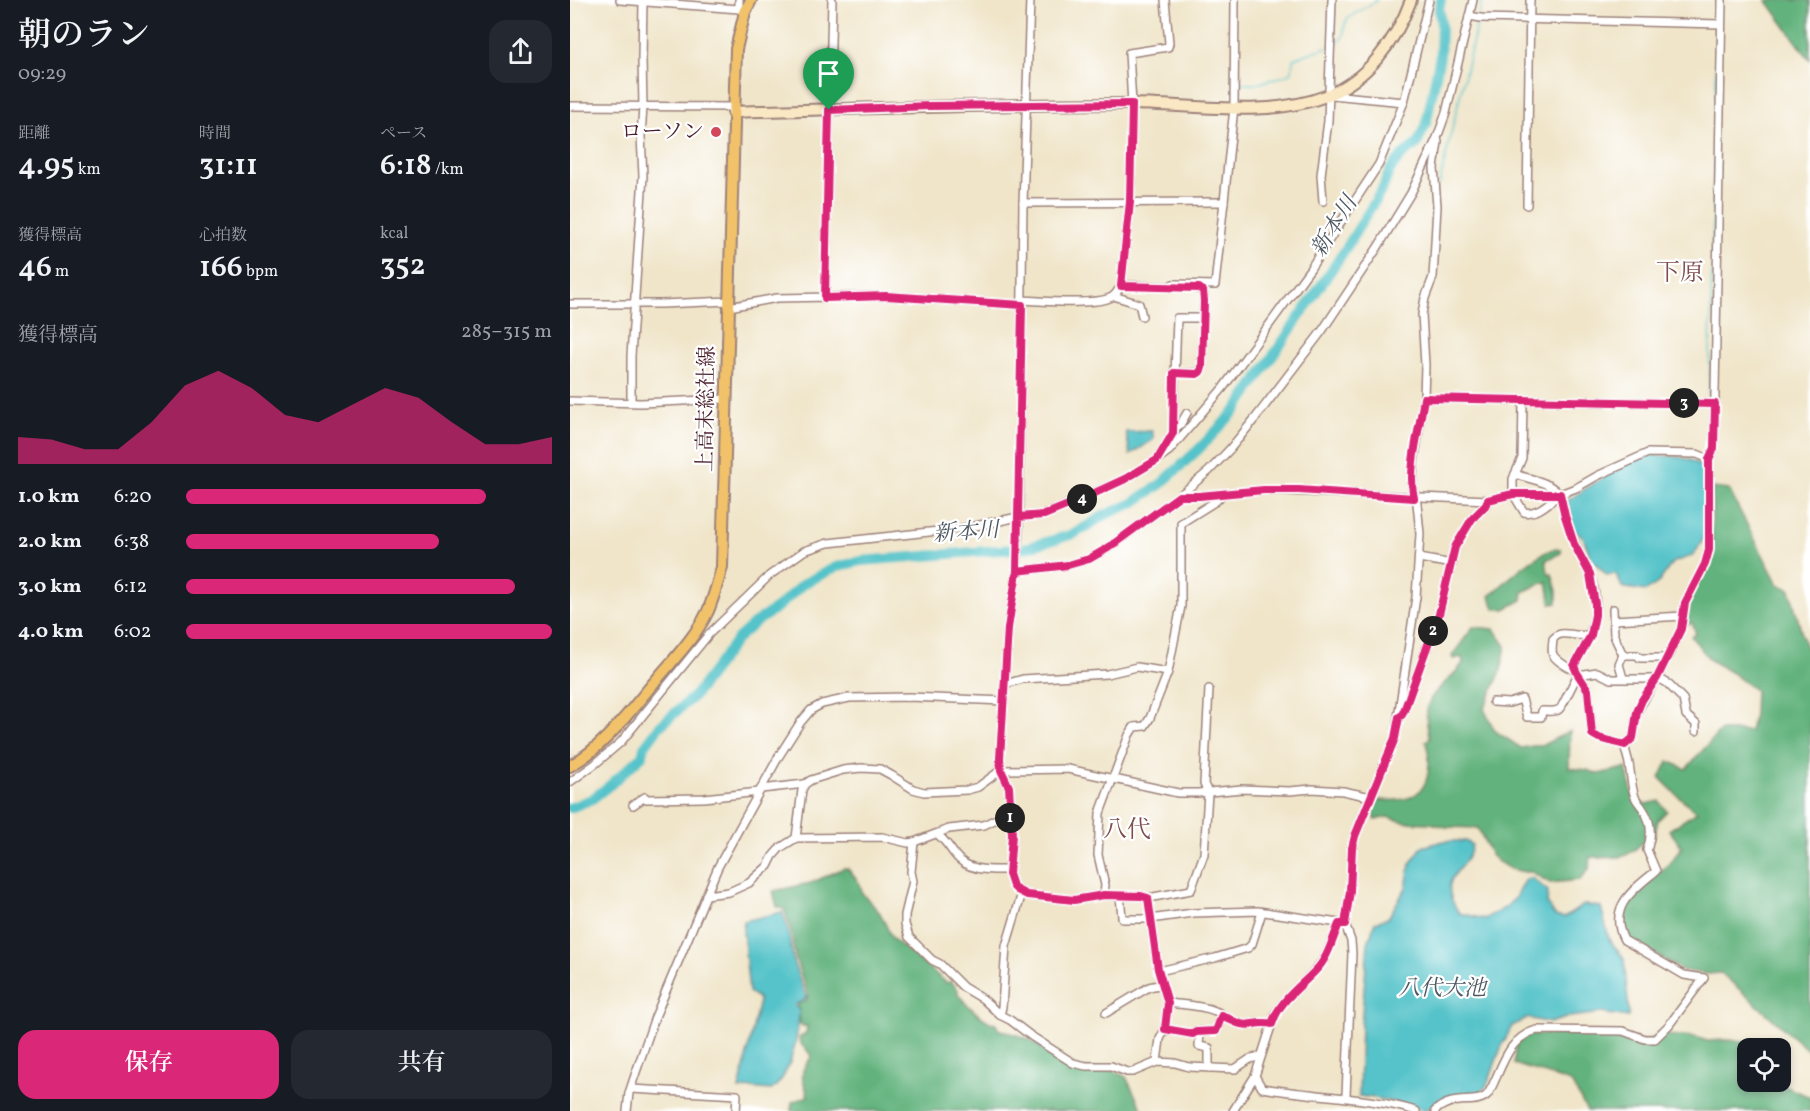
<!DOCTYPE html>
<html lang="ja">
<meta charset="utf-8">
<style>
:root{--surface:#171b24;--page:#242831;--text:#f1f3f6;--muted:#9ea1a6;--accent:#db2777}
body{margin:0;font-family:Vollkorn,"Noto Serif JP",serif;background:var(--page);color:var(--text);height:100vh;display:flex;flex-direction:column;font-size:22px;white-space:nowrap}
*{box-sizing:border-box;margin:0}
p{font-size:20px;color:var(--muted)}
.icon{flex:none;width:33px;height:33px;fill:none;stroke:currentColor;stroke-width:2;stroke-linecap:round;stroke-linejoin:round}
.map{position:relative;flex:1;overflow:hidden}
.sheet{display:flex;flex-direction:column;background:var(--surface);width:570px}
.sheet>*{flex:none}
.buttons{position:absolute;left:1167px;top:1038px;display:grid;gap:12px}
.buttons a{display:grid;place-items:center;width:54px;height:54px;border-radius:12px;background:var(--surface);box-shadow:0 3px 9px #0003;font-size:30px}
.pin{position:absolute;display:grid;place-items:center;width:51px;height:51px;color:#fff;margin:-62px -26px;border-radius:50% 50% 50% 0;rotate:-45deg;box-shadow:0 0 6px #0007}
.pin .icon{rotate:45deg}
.km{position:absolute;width:30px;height:30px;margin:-15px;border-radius:50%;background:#222;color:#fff;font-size:16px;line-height:30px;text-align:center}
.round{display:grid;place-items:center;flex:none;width:63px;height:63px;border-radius:18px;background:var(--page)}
.summary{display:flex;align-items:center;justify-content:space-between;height:102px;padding:0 18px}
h1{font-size:33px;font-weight:600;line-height:45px}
.metrics{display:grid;grid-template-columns:repeat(3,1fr);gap:9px;height:102px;padding:6px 18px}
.metrics div{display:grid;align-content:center}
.metrics b{font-size:30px;font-weight:600}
.metrics small{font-size:16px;font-weight:400}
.metrics p{font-size:16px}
.chart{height:168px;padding:12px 18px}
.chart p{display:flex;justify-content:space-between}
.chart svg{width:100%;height:108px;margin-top:6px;fill:var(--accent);opacity:.7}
.primary-button{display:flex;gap:12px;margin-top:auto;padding:12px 18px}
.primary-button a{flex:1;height:69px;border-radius:18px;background:var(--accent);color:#fff;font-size:24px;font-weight:600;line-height:69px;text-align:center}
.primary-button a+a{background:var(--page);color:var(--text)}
ul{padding:0 18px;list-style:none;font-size:20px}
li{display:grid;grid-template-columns:96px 72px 1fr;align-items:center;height:45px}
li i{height:15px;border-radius:8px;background:var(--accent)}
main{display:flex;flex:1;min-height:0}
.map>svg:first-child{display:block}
.forest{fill:#62b27d;stroke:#566854;stroke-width:1.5}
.water{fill:#55c3c9;stroke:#50717a;stroke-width:1.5}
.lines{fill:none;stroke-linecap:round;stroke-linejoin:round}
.stream{stroke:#55c3c9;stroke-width:1.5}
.river{stroke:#55c3c9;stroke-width:10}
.street-casing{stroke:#9d827a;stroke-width:10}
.secondary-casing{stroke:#9d827a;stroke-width:14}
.primary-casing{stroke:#9d827a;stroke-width:14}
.street{stroke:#fff;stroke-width:7}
.secondary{stroke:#fae7c3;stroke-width:10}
.primary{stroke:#f2c26a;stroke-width:10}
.route-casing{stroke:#fff;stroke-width:12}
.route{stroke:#db2777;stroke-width:8}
.poi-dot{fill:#d1495b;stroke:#fff;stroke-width:2}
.labels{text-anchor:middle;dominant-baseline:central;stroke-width:4.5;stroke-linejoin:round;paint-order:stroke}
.poi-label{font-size:21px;fill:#4a1f2b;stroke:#fff;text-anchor:end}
.street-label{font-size:21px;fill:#4a1f2b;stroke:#fff}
.water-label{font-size:22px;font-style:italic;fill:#4e5862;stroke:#fff}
.quarter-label{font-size:24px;fill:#7f4d4d;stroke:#fff}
</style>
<main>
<section class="sheet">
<div class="summary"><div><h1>朝のラン</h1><p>09:29</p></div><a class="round"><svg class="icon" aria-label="share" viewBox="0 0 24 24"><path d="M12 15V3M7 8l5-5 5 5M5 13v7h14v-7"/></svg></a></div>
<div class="metrics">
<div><p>距離</p><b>4.95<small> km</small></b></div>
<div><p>時間</p><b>31:11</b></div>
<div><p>ペース</p><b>6:18<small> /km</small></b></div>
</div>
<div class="metrics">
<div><p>獲得標高</p><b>46<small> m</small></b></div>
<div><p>心拍数</p><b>166<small> bpm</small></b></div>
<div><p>kcal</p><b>352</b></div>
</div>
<div class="chart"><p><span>獲得標高</span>285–315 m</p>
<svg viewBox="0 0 160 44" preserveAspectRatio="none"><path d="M0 44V33L10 34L20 38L30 38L40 27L50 12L60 6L70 13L80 24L90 27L100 20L110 13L120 17L130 27L140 36L150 36L160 33V44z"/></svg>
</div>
<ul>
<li><b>1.0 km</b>6:20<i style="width:82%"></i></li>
<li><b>2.0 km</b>6:38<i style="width:69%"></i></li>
<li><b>3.0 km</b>6:12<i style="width:90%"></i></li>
<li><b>4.0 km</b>6:02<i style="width:100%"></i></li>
</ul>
<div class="primary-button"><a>保存</a><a>共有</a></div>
</section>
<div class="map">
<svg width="1240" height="1111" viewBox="0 0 1240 1111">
<rect width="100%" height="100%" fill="#fff"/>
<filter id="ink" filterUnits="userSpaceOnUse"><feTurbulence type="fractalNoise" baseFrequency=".0167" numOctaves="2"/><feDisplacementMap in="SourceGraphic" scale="12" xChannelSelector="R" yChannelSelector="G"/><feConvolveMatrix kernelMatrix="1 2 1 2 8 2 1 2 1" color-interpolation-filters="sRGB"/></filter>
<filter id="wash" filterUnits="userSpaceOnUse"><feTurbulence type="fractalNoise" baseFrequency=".008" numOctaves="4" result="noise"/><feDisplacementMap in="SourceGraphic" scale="24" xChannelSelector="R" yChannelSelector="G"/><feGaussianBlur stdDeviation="1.35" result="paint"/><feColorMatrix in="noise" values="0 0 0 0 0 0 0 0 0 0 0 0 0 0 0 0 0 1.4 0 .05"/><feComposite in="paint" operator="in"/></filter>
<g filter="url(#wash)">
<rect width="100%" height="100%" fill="#f0e5c9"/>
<!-- forest -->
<g class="forest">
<polygon points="1196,0 1240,0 1240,60"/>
<polygon points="1142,488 1159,490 1208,584 1220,590 1235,645 1240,653 1240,1052 1151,973 1137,974 1112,970 1059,939 1054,933 1052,918 1059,897 1100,863 1112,847 1099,830 1127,812 1107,795 1090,778 1098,761 1116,769 1150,731 1180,731 1184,714 1185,690 1162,673 1140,660 1121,636 1126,633 1122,623 1115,625 1117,605 1142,552"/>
<path d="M986,548L991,549V553L976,560L978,573L982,574L987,591V603L981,604L977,582L969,584L953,592L952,600L935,609H924L920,596C940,578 960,557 986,548Z"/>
<path d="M903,627L924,629L936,646L931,671L914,709L925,731L951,748L975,744L1000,731L999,768L1017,770L1028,774L1056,768L1064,800L1077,804L1089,801L1097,811L1088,820L1084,837L1077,838C1056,861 1049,858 1020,857L1019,869L1010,880L980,883L962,872H955L940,869L927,861L921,855L908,828L876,827L861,823L835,822L817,817L805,820L803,810L808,800C814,800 821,801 828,800C861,797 862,767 856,741L860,738C847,693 871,693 893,663L892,657L883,659L882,656Z"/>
<path d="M274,868L278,869L290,884L292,893L310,913L322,938L377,983L381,981L388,990V994C396,1005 410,1017 422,1023L425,1022L428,1029L459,1039L477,1052L509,1068L542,1070L556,1077L573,1111H221L222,1102L238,1096C236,1086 228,1075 236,1065C238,1062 240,1059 242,1056L230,1043L229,1038L236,1033L237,1026H232L230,1023L228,1005L229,1003L236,1001L238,995L226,960L220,926L214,909L207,907L203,891L241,883Z"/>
<polygon points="1005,1033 1048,1034 1071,1041 1094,1035 1126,1037 1137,1041 1156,1040 1171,1041 1180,1048 1178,1048 1178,1082 1205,1082 1240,1097 1240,1111 1017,1111 1001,1082 944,1064 946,1045 956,1035"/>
</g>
<!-- water -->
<g class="water">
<polygon points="582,431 584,439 560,455 556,432"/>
<path d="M1079,455C1096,456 1124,455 1134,470L1135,536L1124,555L1102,563L1089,582L1076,591L1052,587L1046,574L1037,575L1022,560L1013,537L1001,528L994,503L1049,467Z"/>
<path d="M874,841H896L902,845C898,873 863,874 889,913L914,919L935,908L945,898L956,879L962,878L978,891L977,903L985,916L994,918L1014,905L1031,907L1039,939L1054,959L1059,1013L1058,1017L1031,1013L999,1017L980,1023L958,1018L942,1026L931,1048L917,1085L905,1097H879L855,1110L805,1098L789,1096L791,1025L798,943L805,922L818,918L836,888L840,864L852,847Z"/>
<path d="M212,912L217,925L224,964L236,997L233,1001L226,1004L225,1006L229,1010C229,1033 221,1077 201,1090L179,1088L169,1090L189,1001L188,998L179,992L173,930L174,921Z"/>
</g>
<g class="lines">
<!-- stream -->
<g class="stream">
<polyline points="909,14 912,0"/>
<polyline points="1147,20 1148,0"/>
<path d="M763,45C780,36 770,30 777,20C779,16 801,5 807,0"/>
<path d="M668,81C685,88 691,82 707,78C713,76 717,76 722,72L723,59L757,47"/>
<polyline points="869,185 908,19"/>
<polyline points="1139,401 1147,28"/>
<polyline points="1135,455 1138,444 1139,406"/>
</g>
<!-- river -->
<polyline class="river" points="0,808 22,799 40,785 72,756 74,747 89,727 125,695 168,638 186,622 208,607 233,584 266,567 291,561 455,548 504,534 535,515 563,503 591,484 629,449 666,410 773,253 813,188 820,170 832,155 847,144 856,124 870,56 871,24 869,9 871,0"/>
</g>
</g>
<g filter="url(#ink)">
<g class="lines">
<defs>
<g id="street">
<polyline points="50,0 169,9"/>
<polyline points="169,0 169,9 173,11"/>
<polyline points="460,0 453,203 449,525 447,571 438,628 430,758 431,770 439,787 442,835 439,874 443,886 449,891 457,895 483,898 504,900 534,895 550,896 552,917 553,919 580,919 623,913 688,911 775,924"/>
<polyline points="899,16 911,18 1151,24"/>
<polyline points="762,95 834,102"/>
<polyline points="0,106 163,107"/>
<polyline points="753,201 751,175 758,121 762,0"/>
<polyline points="453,203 654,202"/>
<polyline points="957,205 960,0"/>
<polyline points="551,286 560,202 562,104 559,53 598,47 599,43 595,0"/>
<polyline points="599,287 603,284 645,285 664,108 665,0"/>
<polyline points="544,296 569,304 572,316"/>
<polyline points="255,298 262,0"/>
<path d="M452,300C471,301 526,306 542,297C546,295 548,290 551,286L555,285L602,287"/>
<polyline points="0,304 92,304 159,301"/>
<polyline points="159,307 207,298 316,296 452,305"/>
<polyline points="604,373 627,373 630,372 632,368 634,295 633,291 625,288"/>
<polyline points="854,398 1145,404"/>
<polyline points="0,401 71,403 156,399"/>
<path d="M953,401L952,458L943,479V494L954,512C968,515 979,502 990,494"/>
<polyline points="61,402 61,356 73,176 71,136 73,107 72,59 73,2"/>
<polyline points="603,429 610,425 617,413"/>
<polyline points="588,458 603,433 607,318 634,318"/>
<path d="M945,474C958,479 978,481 987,492C993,498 997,522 1000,531C1005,546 1013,559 1019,573C1034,608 1021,636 1004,666L1007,673L1018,690L1022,733L1029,738L1055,745"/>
<polyline points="610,496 629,496 695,490 918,500 943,494 990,494 1006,488 1027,476 1078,453 1127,454 1139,459"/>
<polyline points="849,558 882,564"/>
<polyline points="447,571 498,565 519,559 538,548 609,496 639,471 660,449 687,416 752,331 808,247 841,193 867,138 876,113 903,0"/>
<polyline points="1043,609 1044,636 1053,655"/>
<polyline points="1044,620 1113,616"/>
<path d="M1006,670C999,669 987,661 983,655C981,651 983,643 983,639C990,631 996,634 1006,635C1011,636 1015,635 1021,635"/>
<polyline points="1053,678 1049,664 1053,655 1067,655 1070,658 1096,658"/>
<polyline points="435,684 453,679 537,674 567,667 598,672"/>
<path d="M923,702L939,703L952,699L957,717H971L972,711C977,711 984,712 988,710C992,709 1003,682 1008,675L1027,672L1041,679H1090L1097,683L1113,699L1116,715L1126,724V731"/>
<polyline points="832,715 869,614 885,547 902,519 915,506 918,500"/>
<polyline points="1055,745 1063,738 1067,712 1087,678 1111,629 1115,603 1135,564 1139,550 1139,459 1144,449 1152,0"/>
<polyline points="0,782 25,764 51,742 139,634 200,575 234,551 258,543 396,528 448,517 474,515 555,479 578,466 599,451 653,388 740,269 809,164 834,102 859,0"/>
<polyline points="191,789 235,784"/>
<polyline points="63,805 75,797 76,799 134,798 189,792"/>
<path d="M367,834C375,840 379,847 385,855C398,872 421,870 439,870"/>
<polyline points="226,838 232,790 235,784 241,780 273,770 291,768 310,769 321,775 343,789 354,792 397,790 408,787 431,770 498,769 608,793 628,793 672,789 719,791 742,789 773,791 801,797"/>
<polyline points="344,842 379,829 414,825 424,820 440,818"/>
<polyline points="136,895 159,892 179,883 198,866 203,856 210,848 226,838 312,837 338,843 344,842 341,872 343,881 335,915 335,924 339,937 362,960 370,964 393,987 413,999 430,1015 440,1020 461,1036 503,1063 516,1066 541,1066 557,1072 563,1072 587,1062 605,1063 619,1067 665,1069 680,1059 691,1056"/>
<polyline points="534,895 535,885 528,855 530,813 559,735 564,727 575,726 580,718 598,672 611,606 611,523 646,501 653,494"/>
<polyline points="550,896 571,896 578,898 616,891 621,890 634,854 638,793 634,784 639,689"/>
<polyline points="578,898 588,969 598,1003 595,1029 590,1039 587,1062"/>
<path d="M769,924L755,958L746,969L712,1004L705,1014L685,1076L692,1088C744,1097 796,1096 846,1111"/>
<polyline points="589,971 645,958 678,948 682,944 692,912"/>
<path d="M598,1003C613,1005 631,1005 645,1011C653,1014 661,1021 670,1024C680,1027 690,1020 702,1024"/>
<polyline points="536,1013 579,987 593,984"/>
<polyline points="430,1015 432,1007 436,946 452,893"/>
<polyline points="595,1029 623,1034 626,1032 646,1031 652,1015"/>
<polyline points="630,1031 629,1046 639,1048 639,1068"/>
<polyline points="61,1089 167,1095 166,1111"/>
<polyline points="776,1096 782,953 781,941 775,924 780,891 782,848 785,836 825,738 846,597 850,534 847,503 842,488 844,462 854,398 855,365 852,314 855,298 863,277 864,261 867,206 864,168 868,142 867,138"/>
<polyline points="57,1111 59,1093 64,1078 85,1017 148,867 209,756 230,723 241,710 252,704 279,698 340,697 434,701"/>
<polyline points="663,1111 685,1076"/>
<path d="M865,1111C883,1094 905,1106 917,1095C921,1090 923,1084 926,1078C935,1057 943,1036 967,1030L1053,1031L1075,1039H1085L1099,1025L1134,978L1114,975L1054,940C1037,907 1064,889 1086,871L1077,850C1082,836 1082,822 1073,809C1071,805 1067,802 1065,797C1061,786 1061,775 1059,764C1058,757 1055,752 1055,745"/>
</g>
<path id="secondary" d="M163,112C295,108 427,104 558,104C621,104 697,119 756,96C798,79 826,41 841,0"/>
<path id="primary" d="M0,766C37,745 61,709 88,678C106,657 126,636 138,611C144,597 148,582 152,567L166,49L175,12L181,0"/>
</defs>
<!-- street casing -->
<use href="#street" class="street-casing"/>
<!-- secondary casing -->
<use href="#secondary" class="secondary-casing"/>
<!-- primary casing -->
<use href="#primary" class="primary-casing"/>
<!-- street -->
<use href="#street" class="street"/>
<!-- secondary -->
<use href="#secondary" class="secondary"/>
<!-- primary -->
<use href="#primary" class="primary"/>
</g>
</g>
<g class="lines" filter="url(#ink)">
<defs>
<path id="route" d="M259,110L255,298L316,296L452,305L448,517L447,571L438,628L430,758L431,770L439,787L442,835L439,874L443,886L447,890L457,895L504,900L534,895L571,896L578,898L588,969L598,1003L595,1029L623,1034L626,1032L646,1031L652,1015C658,1018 665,1023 671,1024C681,1027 689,1020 702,1024C709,1001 730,987 746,970C758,958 762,940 769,924H775L780,891L782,848L785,836L825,738L829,717L832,715L835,708L869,614L885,547L902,519L915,506L918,500L943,494H990L995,516L1004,544L1020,574L1025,604V615L1021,635L1004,666L1007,673L1018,690L1022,734L1029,738L1055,745L1063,738L1067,712L1072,700L1087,678L1111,629L1115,603L1135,564L1139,550V459L1144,448L1145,404L854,398C850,428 837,469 844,498L729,490H694L629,496H609L538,548L519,559L498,565L447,571L448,517L474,515L503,503L555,479L587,460L603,433L604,373L627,374L630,372L632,368L634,301L633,291L629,288L551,286L560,202L562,104L359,106L259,110"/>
</defs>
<!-- route casing -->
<use href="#route" class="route-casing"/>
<!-- route -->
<use href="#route" class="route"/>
</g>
<!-- markers -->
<circle class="poi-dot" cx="146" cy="132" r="6"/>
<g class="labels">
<!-- poi labels -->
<g class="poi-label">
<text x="134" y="132">ローソン</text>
</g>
<!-- street labels -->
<g class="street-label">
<text transform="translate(137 409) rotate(-89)">上高末総社線</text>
</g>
<!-- water labels -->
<g class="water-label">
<text transform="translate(765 227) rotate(-58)">新本川</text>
<text transform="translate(396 533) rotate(-4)">新本川</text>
<text x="872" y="989">八代大池</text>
</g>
<!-- quarter labels -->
<g class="quarter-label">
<text x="1110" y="274">下原</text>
<text x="557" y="831">八代</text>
</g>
</g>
</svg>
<div class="buttons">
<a><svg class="icon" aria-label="locate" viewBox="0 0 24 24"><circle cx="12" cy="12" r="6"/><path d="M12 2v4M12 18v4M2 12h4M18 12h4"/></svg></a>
</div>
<div class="pin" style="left:259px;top:110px;background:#1e9e55"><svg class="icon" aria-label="arrive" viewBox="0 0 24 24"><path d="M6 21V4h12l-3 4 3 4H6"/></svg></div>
<b class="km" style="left:440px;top:818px">1</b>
<b class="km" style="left:863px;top:631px">2</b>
<b class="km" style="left:1114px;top:403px">3</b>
<b class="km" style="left:512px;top:499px">4</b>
</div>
</main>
